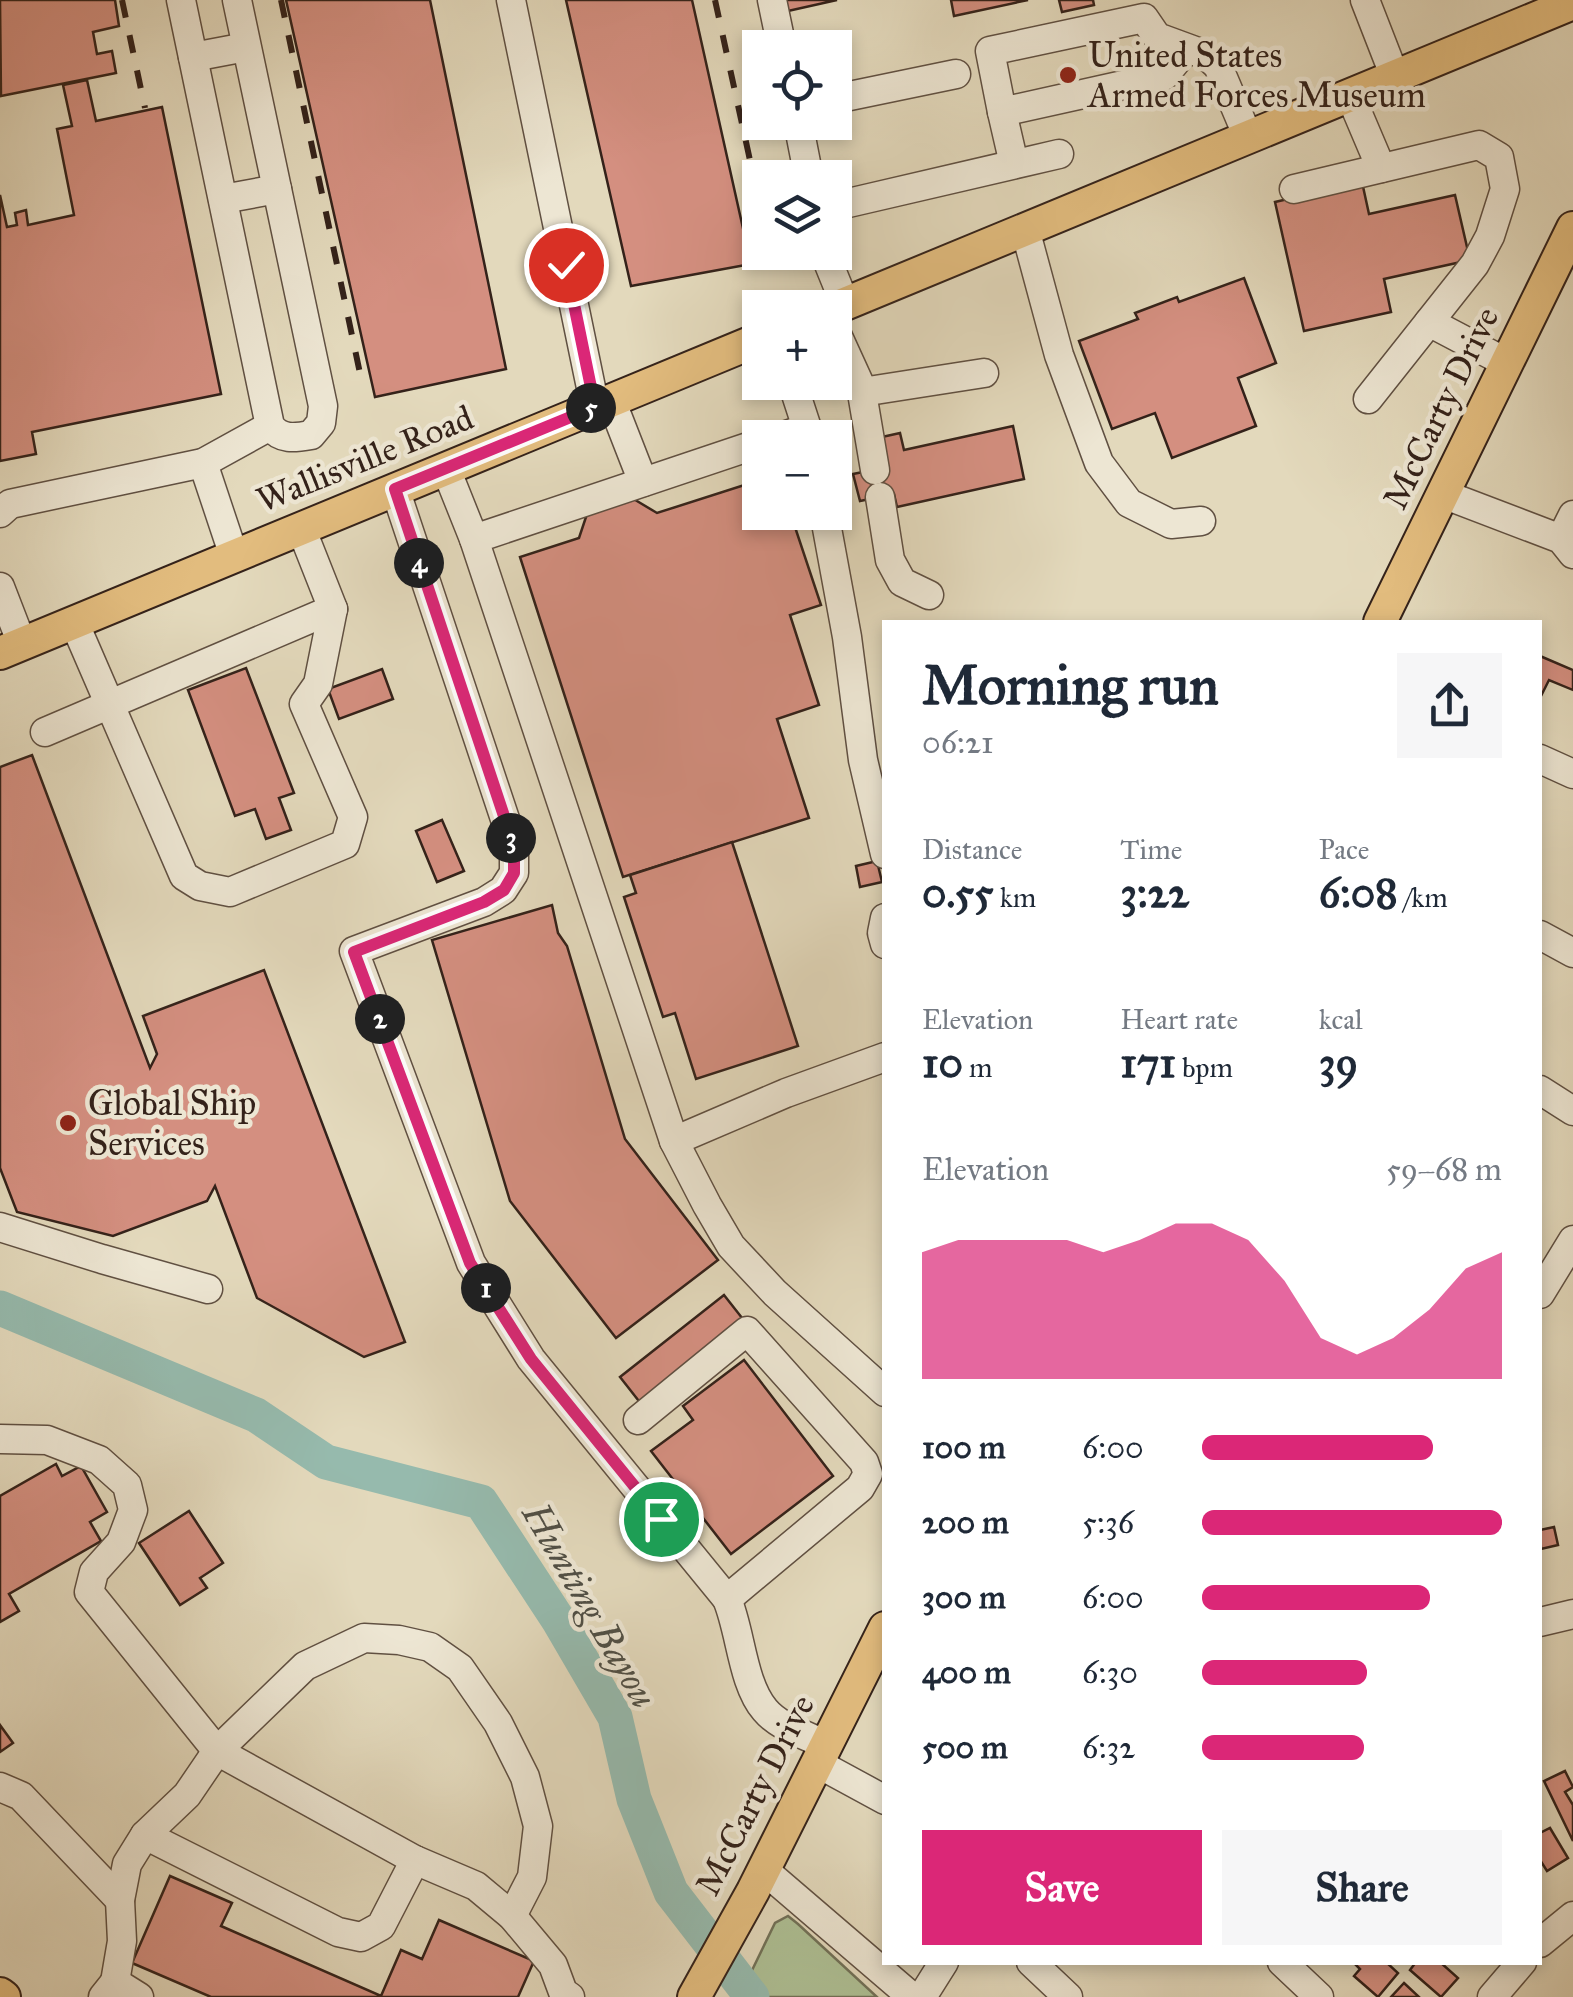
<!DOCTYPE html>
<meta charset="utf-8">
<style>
:root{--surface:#fff;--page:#f6f6f7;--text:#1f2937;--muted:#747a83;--accent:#db2777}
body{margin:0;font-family:"IM FELL Great Primer",serif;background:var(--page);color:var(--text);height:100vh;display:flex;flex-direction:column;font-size:38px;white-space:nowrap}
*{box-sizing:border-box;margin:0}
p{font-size:32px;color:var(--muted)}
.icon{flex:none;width:55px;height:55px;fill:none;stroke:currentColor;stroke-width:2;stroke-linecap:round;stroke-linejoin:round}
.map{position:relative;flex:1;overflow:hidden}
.details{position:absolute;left:882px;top:620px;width:660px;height:1345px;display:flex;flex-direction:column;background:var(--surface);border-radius:0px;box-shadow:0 5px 15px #0003}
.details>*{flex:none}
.controls{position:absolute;left:742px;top:30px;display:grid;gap:20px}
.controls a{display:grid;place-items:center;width:110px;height:110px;border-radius:0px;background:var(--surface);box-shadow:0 5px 15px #0003;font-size:50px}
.pin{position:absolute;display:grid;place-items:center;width:85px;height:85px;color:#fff;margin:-42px;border:5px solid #fff;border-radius:50%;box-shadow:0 2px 10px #0007}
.km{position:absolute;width:50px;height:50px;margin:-25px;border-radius:50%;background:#222;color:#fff;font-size:28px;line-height:50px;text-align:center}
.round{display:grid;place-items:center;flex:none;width:105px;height:105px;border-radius:0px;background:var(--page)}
.headline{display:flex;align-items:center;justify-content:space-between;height:170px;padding:0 40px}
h1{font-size:55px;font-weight:700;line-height:75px}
.figures{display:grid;grid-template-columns:repeat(3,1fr);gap:15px;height:170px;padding:10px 40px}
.figures div{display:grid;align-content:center}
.figures b{font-size:42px;font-weight:700}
.figures small{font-size:28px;font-weight:400}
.figures p{font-size:28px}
.chart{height:280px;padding:20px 40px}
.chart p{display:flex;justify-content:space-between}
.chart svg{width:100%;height:180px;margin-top:10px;fill:var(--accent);opacity:.7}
.action{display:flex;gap:20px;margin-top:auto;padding:20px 40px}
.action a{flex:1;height:115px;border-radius:0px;background:var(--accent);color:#fff;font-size:40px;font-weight:700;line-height:115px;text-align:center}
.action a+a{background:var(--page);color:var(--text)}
ul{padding:0 40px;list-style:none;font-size:32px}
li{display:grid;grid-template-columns:160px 120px 1fr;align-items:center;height:75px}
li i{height:25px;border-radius:12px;background:var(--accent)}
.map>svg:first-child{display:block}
.green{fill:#aec095;stroke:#717158;stroke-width:2.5}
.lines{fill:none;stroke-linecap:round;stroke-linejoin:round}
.river{stroke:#96baad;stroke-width:35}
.building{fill:#d48f80;stroke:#34221a;stroke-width:2.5}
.minor-casing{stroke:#605042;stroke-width:31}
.major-casing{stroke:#34221a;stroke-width:36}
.minor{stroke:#ede6d3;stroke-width:28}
.major{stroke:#e2bc7e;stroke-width:32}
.rail{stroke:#34221a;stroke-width:6;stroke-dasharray:18 18;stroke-linecap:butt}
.route-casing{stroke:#fff;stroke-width:20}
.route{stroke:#db2777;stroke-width:12}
.poi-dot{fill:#8f2418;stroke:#ede6d3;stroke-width:4}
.labels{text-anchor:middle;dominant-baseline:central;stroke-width:9;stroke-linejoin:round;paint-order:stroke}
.poi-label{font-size:35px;fill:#34221a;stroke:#ede6d3;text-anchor:start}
.street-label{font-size:35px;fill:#34221a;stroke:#ede6d3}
.water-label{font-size:38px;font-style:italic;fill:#515046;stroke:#ede6d3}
</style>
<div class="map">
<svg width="1573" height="1997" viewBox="0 0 1573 1997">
<rect width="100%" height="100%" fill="#e3d9bc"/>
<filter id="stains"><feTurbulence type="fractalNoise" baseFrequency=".002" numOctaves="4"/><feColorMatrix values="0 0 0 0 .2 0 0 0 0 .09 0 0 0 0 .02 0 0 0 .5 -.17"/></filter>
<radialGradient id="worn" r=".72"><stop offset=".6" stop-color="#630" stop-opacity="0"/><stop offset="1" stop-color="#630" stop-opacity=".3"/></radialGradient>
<!-- green -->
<polygon class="green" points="788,1916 798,1924 877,1997 739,1997 775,1923"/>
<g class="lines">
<!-- river -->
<polyline class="river" points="0,1308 256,1415 326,1462 481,1502 559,1621 615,1717 634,1799 671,1892 752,1997"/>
</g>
<!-- building -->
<g class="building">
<polygon points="0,0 115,0 119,26 93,32 97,54 112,51 116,73 1,96"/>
<polygon points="286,0 430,0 506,369 375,397"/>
<polygon points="566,0 692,0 751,264 631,286"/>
<polygon points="776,0 837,0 779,13"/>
<polygon points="951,0 1028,0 954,16"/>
<polygon points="1059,0 1093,0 1094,5 1062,12"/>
<polygon points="87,80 96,121 162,107 221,394 32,432 36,454 0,461 0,195 7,227 17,225 15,213 26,210 28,225 74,215 57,129 72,126 63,85"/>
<polygon points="1362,182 1369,214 1455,195 1470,260 1384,279 1391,312 1304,331 1275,202"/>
<polygon points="1244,278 1276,363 1238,378 1256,426 1172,458 1155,413 1112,429 1079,341 1138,319 1135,313 1177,297 1179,302"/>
<polygon points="1013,426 1024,479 897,507 894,494 860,501 853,474 888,467 882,437 900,433 904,450"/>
<polygon points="760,480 760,512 790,512 821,605 790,615 819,705 777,719 809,818 623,877 520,557 579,538 589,508 627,495 657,513"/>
<polygon points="1540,656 1573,670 1573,690 1549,680 1540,698"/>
<polygon points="246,668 294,793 279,798 291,830 266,839 255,809 235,816 188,690"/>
<polygon points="382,669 393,699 339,719 328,689"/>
<polygon points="32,755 150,1068 157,1054 143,1016 264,970 405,1342 364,1357 257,1298 215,1186 207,1201 113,1236 17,1212 0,1168 0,767"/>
<polygon points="442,820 464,871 437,882 416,831"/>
<polygon points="732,842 798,1046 696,1079 675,1013 663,1017 624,897 636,893 630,875"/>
<polygon points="877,861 882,882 860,887 856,866"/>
<polygon points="552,905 558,933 567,946 625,1139 718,1260 616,1338 510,1201 432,940"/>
<polygon points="724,1295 746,1323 642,1405 620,1377"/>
<polygon points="744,1360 833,1476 731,1554 651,1451 693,1420 683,1406"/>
<polygon points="56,1464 62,1476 81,1466 107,1512 90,1522 101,1541 9,1594 19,1611 0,1622 0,1496"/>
<polygon points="189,1511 223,1563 200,1578 207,1588 180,1605 139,1543"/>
<polygon points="1554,1527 1558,1545 1541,1549 1540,1530"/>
<polygon points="0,1725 13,1743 0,1752"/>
<polygon points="1565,1771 1573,1787 1565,1792 1573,1805 1573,1841 1544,1781"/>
<polygon points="1550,1828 1568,1858 1547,1871 1540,1860 1540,1833"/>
<polygon points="170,1876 232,1903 221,1926 381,1996 401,1950 422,1959 439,1920 534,1961 518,1997 211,1997 132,1963"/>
<polygon points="1353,1962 1386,1962 1398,1973 1378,1997 1354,1976 1360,1969"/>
<polygon points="1416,1962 1440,1962 1458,1978 1441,1997 1410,1970"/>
<polygon points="1404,1983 1419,1997 1391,1997"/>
</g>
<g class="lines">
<defs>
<g id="minor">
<path d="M181,0L270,426C281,440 294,438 311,435L321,423L323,406L237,0"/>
<polyline points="511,0 595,407"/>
<polyline points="772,0 782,48"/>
<polyline points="1365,0 1395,77"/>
<polyline points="1187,48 1164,76 1002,112 990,51 1144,18 1157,37 1206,55 1218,66 1248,137"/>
<polyline points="193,57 246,47"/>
<polyline points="1350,95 1381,168"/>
<polyline points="835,99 956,74"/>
<polyline points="1002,112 1014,164"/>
<polyline points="798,122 809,178"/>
<polyline points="1294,189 1479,145 1499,157 1505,189 1490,236 1475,264 1368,399"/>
<polyline points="223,199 277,189"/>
<polyline points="844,204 1059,154"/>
<polyline points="1025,229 1059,355 1099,463 1129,503 1171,524 1201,521"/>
<polyline points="824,252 845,304"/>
<polyline points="1429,322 1507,363"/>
<polyline points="835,330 861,387 875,470"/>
<polyline points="862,392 984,373"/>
<polyline points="611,400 643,482"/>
<polyline points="778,438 807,428 792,382"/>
<polyline points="760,443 474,539 674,1141 707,1205 731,1246 775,1293 885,1392"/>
<polyline points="203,463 234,556"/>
<polyline points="446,469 474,539"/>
<path d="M395,489L514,846V873L503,890L484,902L354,951L471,1263L531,1359L727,1599C741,1632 742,1683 765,1710C779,1727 806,1735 826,1745"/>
<polyline points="1443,494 1561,539 1573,554"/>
<polyline points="880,497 890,560 902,582 929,595"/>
<polyline points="824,512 847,637 863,760 885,854"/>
<polyline points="0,513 10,504 203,463 270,426"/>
<polyline points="1561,539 1573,515"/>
<polyline points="0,587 22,644"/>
<polyline points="74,622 184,876 200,886 230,892 345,844 353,817 304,704 318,684 333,609 301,528"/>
<polyline points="45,732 333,609"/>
<polyline points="1540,759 1573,774"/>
<polyline points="885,918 882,933 885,944"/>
<polyline points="1540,935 1573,953"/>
<polyline points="1540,1090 1573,1111"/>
<polyline points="674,1141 786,1093 885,1057"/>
<polyline points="0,1227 102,1259 208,1289"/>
<polyline points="1540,1294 1573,1240"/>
<polyline points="638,1420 747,1331 864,1462 868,1474 860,1488 727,1599"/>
<polyline points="0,1439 47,1440 99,1460 127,1485 133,1510 121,1542 94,1572 89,1592 217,1751 415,1860 476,1886 512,1916 553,1965 563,1992 570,1997"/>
<polyline points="1540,1622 1573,1614"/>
<polyline points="817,1763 885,1800"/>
<polyline points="0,1787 21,1796 120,1900"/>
<polyline points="145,1835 338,1932 361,1937 381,1926 415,1860"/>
<polyline points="764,1870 912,1997"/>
<polyline points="1540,1943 1573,1916"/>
<polyline points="1031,1962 1068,1997"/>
<polyline points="1282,1962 1319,1997"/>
<polyline points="115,1982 122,1941 120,1900 127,1864 145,1835 187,1795 217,1751 305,1666 364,1638 399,1640 430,1647 460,1668 498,1723 525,1777 538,1826 532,1877 512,1916"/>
<polyline points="103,1997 115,1982 139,1997"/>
<polyline points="922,1997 944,1962"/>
<polyline points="1492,1997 1522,1962"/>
</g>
<g id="major">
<polyline points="835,308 1573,3"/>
<polyline points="1380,622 1573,228"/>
<polyline points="0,653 760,339"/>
<polyline points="0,1994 4,1997"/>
<polyline points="694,1997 753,1891 885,1628"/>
</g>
</defs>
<!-- minor casing -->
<use href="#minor" class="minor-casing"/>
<!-- major casing -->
<use href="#major" class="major-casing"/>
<!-- minor -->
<use href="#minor" class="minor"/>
<!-- major -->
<use href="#major" class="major"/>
<!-- rail -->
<g class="rail">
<polyline points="122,0 145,108"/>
<polyline points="281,0 361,378"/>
<polyline points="715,0 760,206"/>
<polyline points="770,252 770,253"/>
</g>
</g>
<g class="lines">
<defs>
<polyline id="route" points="566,265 595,407 395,489 514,846 514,873 504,890 484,902 354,952 470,1263 531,1359 661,1519"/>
</defs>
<!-- route casing -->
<use href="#route" class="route-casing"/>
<!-- route -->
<use href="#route" class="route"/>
</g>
<!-- markers -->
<g class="poi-dot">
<circle cx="1068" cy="75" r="10"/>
<circle cx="68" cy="1123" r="10"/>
</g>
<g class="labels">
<!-- poi labels -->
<g class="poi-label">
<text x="1088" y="55">United States<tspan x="1088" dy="40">Armed Forces Museum</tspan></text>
<text x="88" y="1103">Global Ship<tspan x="88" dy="40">Services</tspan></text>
</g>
<!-- street labels -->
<g class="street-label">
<text transform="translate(1441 408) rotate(-64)">McCarty Drive</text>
<text transform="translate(365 459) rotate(-22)">Wallisville Road</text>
<text transform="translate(755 1795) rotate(-63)">McCarty Drive</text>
</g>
<!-- water labels -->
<g class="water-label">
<text transform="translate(590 1605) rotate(60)">Hunting Bayou</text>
</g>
</g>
<rect width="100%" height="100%" filter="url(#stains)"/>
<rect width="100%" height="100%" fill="url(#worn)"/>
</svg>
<div class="controls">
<a><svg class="icon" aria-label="locate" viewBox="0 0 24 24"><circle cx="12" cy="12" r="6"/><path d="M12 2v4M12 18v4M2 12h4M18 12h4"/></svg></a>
<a><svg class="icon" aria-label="layers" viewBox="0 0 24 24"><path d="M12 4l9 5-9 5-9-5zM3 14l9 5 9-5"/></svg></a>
<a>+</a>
<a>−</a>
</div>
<div class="pin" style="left:661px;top:1519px;background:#1e9e55"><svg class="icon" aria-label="arrive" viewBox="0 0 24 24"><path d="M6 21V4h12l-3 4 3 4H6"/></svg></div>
<div class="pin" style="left:566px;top:265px;background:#d93025"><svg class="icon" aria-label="check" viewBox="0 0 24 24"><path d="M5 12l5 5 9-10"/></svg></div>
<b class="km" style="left:486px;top:1288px">1</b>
<b class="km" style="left:380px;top:1019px">2</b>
<b class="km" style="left:511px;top:838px">3</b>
<b class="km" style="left:419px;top:563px">4</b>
<b class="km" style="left:591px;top:408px">5</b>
<section class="details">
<div class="headline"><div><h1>Morning run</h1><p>06:21</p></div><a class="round"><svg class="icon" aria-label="share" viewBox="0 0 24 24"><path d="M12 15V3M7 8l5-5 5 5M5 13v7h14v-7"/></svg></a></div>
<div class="figures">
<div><p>Distance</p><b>0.55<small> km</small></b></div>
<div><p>Time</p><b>3:22</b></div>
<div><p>Pace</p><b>6:08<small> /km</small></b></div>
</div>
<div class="figures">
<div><p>Elevation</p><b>10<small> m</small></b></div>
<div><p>Heart rate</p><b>171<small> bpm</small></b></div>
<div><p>kcal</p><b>39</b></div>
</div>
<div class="chart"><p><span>Elevation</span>59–68 m</p>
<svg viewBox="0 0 160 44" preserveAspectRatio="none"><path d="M0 44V13L10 10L20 10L30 10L40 10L50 13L60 10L70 6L80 6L90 10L100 20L110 34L120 38L130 34L140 27L150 17L160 13V44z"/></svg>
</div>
<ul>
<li><b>100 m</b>6:00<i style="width:77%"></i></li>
<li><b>200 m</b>5:36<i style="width:100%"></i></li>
<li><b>300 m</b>6:00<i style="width:76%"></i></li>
<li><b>400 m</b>6:30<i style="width:55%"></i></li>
<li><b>500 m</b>6:32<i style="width:54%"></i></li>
</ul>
<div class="action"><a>Save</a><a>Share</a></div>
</section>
</div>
